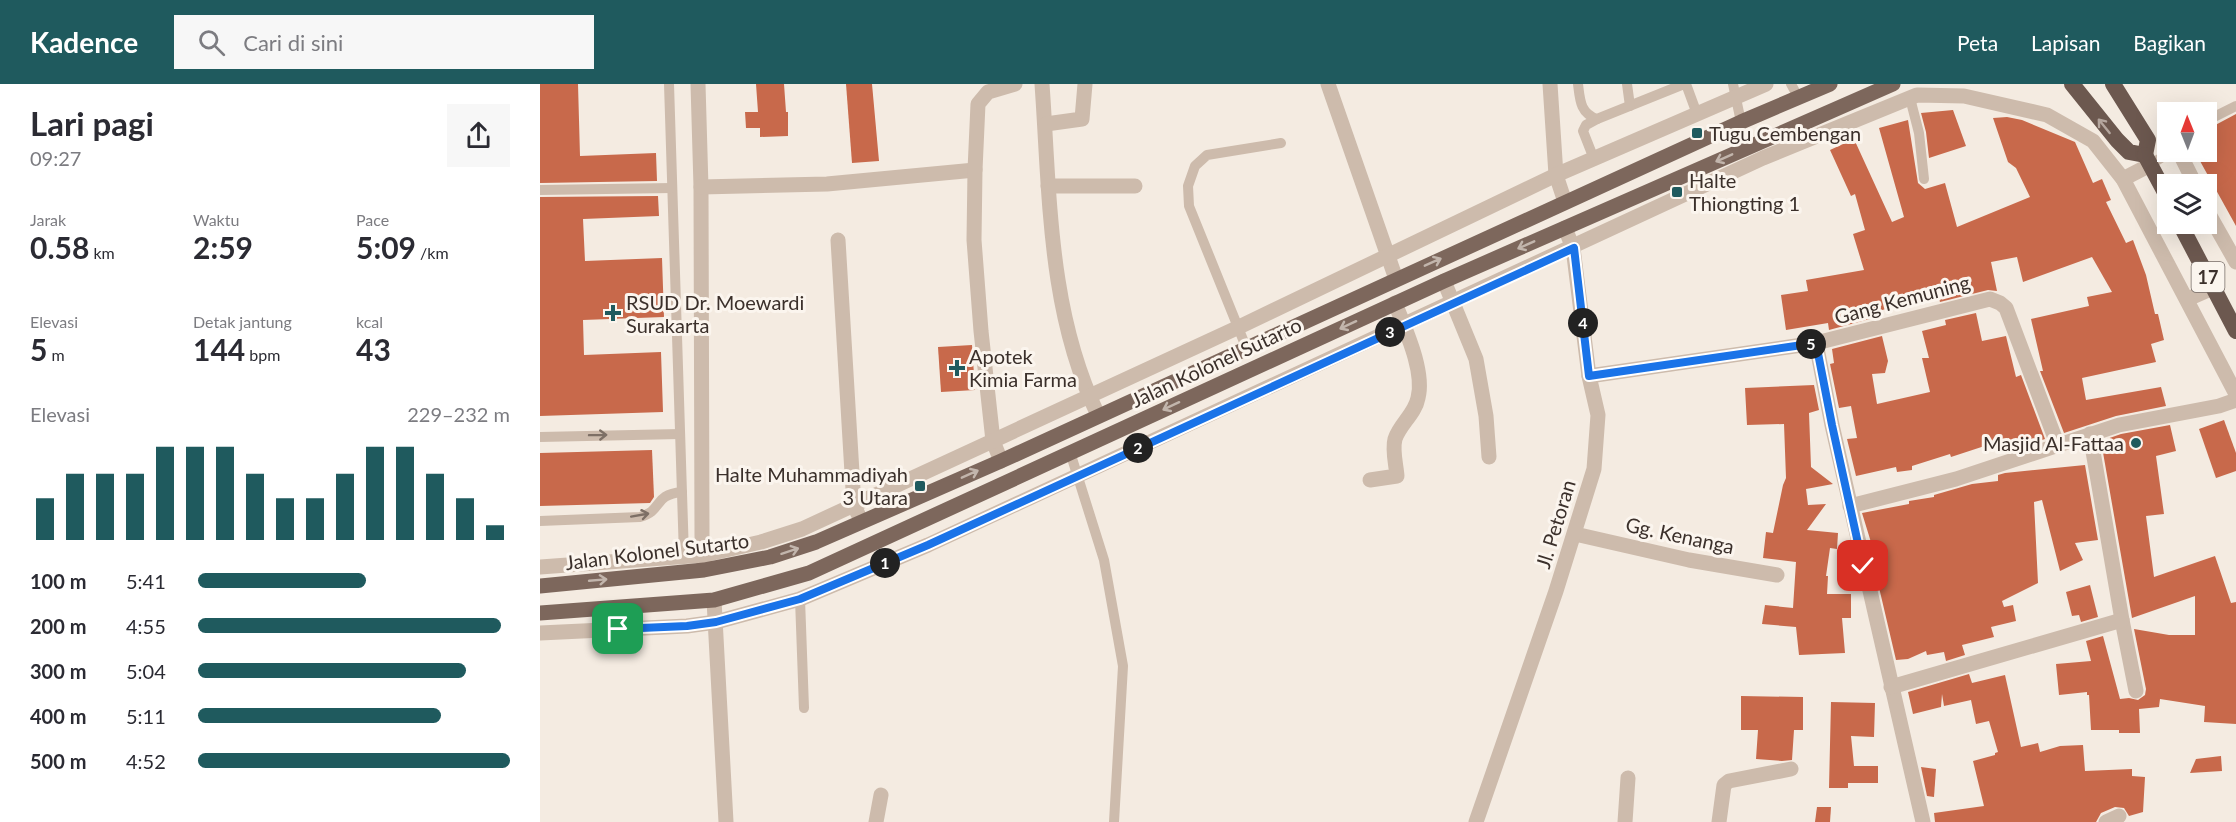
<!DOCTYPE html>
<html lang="id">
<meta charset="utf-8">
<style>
:root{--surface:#fff;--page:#f7f7f7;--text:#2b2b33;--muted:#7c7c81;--accent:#1f5a5e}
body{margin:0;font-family:Lato,sans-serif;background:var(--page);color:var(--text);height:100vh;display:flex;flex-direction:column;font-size:22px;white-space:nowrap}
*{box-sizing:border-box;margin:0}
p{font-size:20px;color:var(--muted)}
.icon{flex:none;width:33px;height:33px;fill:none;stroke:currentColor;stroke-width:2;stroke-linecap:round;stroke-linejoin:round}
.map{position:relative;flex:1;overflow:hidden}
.drawer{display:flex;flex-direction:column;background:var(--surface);width:540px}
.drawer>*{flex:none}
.needle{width:39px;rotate:359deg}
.tools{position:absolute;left:1617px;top:18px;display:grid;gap:12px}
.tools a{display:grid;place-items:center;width:60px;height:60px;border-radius:0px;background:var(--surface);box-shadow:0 6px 24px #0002;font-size:30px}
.pin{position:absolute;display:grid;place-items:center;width:51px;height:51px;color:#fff;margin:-26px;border-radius:12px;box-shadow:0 3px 9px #0006}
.km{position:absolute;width:30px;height:30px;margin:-15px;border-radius:50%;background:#222;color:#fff;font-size:16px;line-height:30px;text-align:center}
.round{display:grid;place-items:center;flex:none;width:63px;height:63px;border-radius:0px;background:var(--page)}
.summary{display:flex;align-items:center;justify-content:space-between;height:102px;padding:0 30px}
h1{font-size:33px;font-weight:700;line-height:45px}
.stats{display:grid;grid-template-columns:repeat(3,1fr);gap:9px;height:102px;padding:6px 30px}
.stats div{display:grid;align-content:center}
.stats b{font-size:30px;font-weight:700}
.stats small{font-size:16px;font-weight:400}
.stats p{font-size:16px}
.chart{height:168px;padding:12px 30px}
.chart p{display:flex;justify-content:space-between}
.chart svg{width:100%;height:108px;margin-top:6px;stroke:var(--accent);stroke-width:6}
ul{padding:0 30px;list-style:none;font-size:20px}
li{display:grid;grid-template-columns:96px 72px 1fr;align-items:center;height:45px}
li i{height:15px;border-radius:8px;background:var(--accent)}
header{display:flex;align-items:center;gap:36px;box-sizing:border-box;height:84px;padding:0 30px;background:var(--accent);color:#fff}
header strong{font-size:28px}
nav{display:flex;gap:33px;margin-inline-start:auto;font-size:21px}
.search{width:420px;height:54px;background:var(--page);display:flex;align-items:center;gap:15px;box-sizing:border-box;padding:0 21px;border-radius:0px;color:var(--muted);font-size:22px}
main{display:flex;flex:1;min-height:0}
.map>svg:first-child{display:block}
.building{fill:#c8694b}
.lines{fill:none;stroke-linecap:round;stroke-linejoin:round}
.service{stroke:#cdbbac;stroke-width:10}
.minor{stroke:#cdbbac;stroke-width:15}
.primary{stroke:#7d675c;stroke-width:15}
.trunk{stroke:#6c584f;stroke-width:16}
.oneway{stroke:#b4a69e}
.oneway2{stroke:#c2b5ac}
.oneway3{stroke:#7d6f65}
.route-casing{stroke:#fff;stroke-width:12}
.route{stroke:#1a73e8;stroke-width:8}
.poi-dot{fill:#1f5a5e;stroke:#fbf5ee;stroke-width:2}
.labels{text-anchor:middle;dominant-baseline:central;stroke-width:6;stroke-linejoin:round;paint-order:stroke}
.shield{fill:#fbf5ee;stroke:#756b66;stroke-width:1.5}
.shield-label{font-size:18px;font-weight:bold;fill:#3b302b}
.poi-label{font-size:20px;fill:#3b302b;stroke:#fbf5ee;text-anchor:start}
.street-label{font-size:20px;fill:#3b302b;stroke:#fbf5ee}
</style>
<header>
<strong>Kadence</strong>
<div class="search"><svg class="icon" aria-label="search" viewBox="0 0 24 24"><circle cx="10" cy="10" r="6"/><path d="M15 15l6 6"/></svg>Cari di sini</div>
<nav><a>Peta</a><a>Lapisan</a><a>Bagikan</a></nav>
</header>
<main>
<section class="drawer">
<div class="summary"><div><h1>Lari pagi</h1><p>09:27</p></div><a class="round"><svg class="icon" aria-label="share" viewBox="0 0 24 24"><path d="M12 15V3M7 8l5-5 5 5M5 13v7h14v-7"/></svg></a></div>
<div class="stats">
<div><p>Jarak</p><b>0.58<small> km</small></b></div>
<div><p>Waktu</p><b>2:59</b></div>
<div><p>Pace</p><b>5:09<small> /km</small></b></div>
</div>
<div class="stats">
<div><p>Elevasi</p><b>5<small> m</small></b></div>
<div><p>Detak jantung</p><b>144<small> bpm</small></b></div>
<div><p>kcal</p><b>43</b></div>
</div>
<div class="chart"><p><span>Elevasi</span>229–232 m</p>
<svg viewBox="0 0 160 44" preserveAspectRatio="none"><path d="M5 44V27M15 44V17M25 44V17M35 44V17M45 44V6M55 44V6M65 44V6M75 44V17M85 44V27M95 44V27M105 44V17M115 44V6M125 44V6M135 44V17M145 44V27M155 44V38"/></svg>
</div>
<ul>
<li><b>100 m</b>5:41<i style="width:54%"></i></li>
<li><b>200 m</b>4:55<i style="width:97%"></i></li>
<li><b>300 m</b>5:04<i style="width:86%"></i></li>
<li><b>400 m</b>5:11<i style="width:78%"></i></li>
<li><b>500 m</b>4:52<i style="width:100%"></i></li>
</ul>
</section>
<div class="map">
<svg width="1696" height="738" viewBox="0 0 1696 738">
<rect width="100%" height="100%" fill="#f4ebe1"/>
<!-- building -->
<g class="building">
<polygon points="0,0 38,0 40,72 116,69 117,97 0,99"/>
<polygon points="216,0 244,0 246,28 248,28 248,52 220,53 220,44 206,44 205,28 218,28"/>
<polygon points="306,0 332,0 339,77 312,79"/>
<polygon points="1413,26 1426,62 1389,74 1386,48 1381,29"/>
<polygon points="1696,30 1696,142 1655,68 1666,68 1666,46"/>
<polygon points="1467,33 1482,36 1535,58 1553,99 1562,95 1571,116 1566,118 1586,159 1593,156 1606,191 1615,230 1618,230 1624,256 1611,260 1616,278 1542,294 1546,316 1621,303 1626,322 1576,332 1524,349 1500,287 1503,287 1491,235 1549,222 1547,213 1572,208 1552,173 1483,198 1477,173 1451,178 1457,207 1448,206 1400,218 1397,209 1336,228 1337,233 1289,246 1288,239 1246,246 1241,211 1268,207 1266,196 1324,186 1313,150 1325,146 1315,110 1311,112 1290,66 1314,55 1352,138 1364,133 1339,44 1368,36 1378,99 1385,105 1405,99 1417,143 1490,113 1476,84 1468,78 1453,34"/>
<polygon points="118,112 119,132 43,135 45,177 122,174 124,233 43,236 44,271 121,268 123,328 0,332 0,113"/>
<polygon points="1436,229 1442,257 1466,252 1476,293 1481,291 1505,355 1472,366 1469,354 1411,373 1410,370 1372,382 1372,386 1357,388 1356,383 1316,392 1307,355 1317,354 1311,322 1299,324 1290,280 1294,279 1292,265 1342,252 1348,277 1345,289 1332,290 1337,320 1390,308 1382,274 1389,274 1382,247 1406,241 1405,236"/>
<polygon points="432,261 435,306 401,308 398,263"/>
<polygon points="1274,301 1279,326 1269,329 1271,383 1293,400 1266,405 1268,421 1286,420 1267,446 1298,449 1297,465 1290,464 1286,492 1288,492 1287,510 1311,510 1311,534 1302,534 1305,569 1259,571 1256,543 1222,540 1225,521 1253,524 1256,478 1223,474 1226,448 1233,449 1243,401 1246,394 1244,340 1207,341 1205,304"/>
<polygon points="1684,336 1696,369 1696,387 1676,394 1659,345"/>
<polygon points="1630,341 1636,367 1616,372 1624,430 1606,432 1614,493 1675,472 1691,519 1696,518 1696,640 1664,638 1665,622 1620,615 1619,623 1599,625 1600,649 1579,649 1579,646 1551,646 1549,611 1547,611 1547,608 1519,611 1516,580 1551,577 1546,557 1563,552 1580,615 1589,614 1598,616 1605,611 1606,605 1594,545 1629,551 1655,551 1655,512 1592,534 1561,357 1581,350"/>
<polygon points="112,366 114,413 110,419 0,422 0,369"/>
<polygon points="1545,381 1558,456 1535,459 1543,476 1520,487 1502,416 1494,418 1498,499 1462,517 1464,523 1473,521 1476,537 1451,543 1454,553 1422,561 1425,571 1406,577 1404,568 1387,571 1386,567 1368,575 1356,576 1334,482 1338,481 1322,429 1369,420 1369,417 1394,413 1394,411 1432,400 1458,397 1458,391 1465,389"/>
<polygon points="1550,501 1558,533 1541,538 1539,531 1532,532 1526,508"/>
<polygon points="1429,590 1432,599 1465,591 1481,663 1498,659 1500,668 1520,662 1543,661 1545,687 1592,685 1592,692 1605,693 1603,728 1589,732 1584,724 1575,723 1561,729 1556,738 1395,738 1394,729 1444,722 1433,677 1455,671 1455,669 1458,668 1449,637 1436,640 1431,616 1404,622 1402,610 1401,623 1373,630 1368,608"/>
<polygon points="1201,612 1263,613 1263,646 1254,646 1252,676 1242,677 1216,675 1218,646 1201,646"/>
<polygon points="1291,618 1335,619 1334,653 1311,652 1314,682 1338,682 1338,699 1308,699 1308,704 1289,704"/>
<polygon points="1681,672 1682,687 1650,689 1656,675"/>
<polygon points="1381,683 1396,685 1394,713 1387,712"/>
<polygon points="1277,723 1291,723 1290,738 1275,738"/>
</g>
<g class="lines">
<!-- service -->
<g class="service">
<polyline points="129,0 144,472"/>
<path d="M1038,0C1040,16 1040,29 1057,35L1144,0"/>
<polyline points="1087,0 1090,22"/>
<polyline points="1146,0 1157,30"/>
<polyline points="1193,0 1201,38"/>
<polyline points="1251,0 1258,13"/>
<polyline points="1370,14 1379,49 1384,95"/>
<polyline points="1666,37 1696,22"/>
<polyline points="1054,75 1043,47 1046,41 1057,35"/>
<polyline points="1610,81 1630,68"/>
<polyline points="0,106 132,104"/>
<polyline points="706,263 649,122 648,102 655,82 667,71 741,59"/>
<polyline points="0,353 140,350"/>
<polyline points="530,368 564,476 583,582 574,738"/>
<path d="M0,437L100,433C124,426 112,411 142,408"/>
<polyline points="260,515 264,624"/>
</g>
<!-- minor -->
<g class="minor">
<polyline points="158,0 161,103 162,452 164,480"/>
<path d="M502,0C510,112 508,228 558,331"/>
<polyline points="788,0 856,195"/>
<polyline points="1010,0 1016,91 1025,118"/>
<polyline points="506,40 542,35 545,0"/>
<polyline points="1639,68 1655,100"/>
<polyline points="1583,95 1610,81"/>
<polyline points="508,102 595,102"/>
<polyline points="161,103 287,100 435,86"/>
<polyline points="1666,125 1696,178"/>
<polyline points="298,156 314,422 318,430"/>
<polyline points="904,197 936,275 946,332 949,373"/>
<polyline points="1648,215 1673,204"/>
<polyline points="1276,259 1292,341 1383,738"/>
<polyline points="1049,292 1276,259 1450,215 1460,219 1466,224 1518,362"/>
<polyline points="1550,350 1582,536 1596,607"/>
<polyline points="461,377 453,357 441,247 434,156 435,86 438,20 448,8 475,0"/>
<path d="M830,396L857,392C856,380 852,366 855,355C860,340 875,330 878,314C885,287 865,245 855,219"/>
<polyline points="1310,422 1416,395 1579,341 1679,322 1696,316"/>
<polyline points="1035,450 1149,476 1237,491"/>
<polyline points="0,483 164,471 221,458 262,445 699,243 1016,91 1226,0"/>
<polyline points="174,516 186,738"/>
<polyline points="0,549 147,542 176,538 260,515 388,461 1223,74 1377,11 1424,12 1507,31 1553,57 1583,95 1696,310"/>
<polyline points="1351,603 1582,536"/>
<polyline points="336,738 341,711"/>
<polyline points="936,738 1016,507 1054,385 1058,331 1049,292 1033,164 1025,144"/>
<polyline points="1085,738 1088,694"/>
<polyline points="1179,738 1184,701 1189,697 1251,685"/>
<polyline points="1566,738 1579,732"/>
</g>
<!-- primary -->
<g class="primary">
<polyline points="0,502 164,486 230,473 276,458 461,377 1201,38 1290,0"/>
<polyline points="0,529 174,516 269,489 904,197 1353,0"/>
</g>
<!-- trunk -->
<g class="trunk">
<polyline points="1532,0 1577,56 1589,68 1605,71"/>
<polyline points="1573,0 1608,56 1605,71"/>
<polyline points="1605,71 1628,114"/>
<polyline points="1640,140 1696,247"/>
</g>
</g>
<!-- one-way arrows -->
<defs><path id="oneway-shaft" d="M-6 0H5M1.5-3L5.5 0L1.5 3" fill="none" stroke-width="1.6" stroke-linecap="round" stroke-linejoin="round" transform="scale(1.5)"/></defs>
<use class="oneway" href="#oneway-shaft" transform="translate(1564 42) rotate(-129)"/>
<g class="oneway2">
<use href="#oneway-shaft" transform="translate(1184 74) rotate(156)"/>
<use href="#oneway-shaft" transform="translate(986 161) rotate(156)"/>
<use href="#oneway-shaft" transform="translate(893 178) rotate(-24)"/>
<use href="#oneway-shaft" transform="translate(808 241) rotate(155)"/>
<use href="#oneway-shaft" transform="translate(631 322) rotate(155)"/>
<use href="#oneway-shaft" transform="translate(430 390) rotate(-24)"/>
<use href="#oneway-shaft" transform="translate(250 467) rotate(-18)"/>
<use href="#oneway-shaft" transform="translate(58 496) rotate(-5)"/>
</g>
<g class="oneway3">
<use href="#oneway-shaft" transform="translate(58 351) rotate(-1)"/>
<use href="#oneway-shaft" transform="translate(100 431) rotate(-10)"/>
</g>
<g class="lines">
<defs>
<polyline id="route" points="78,545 147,542 176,538 260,515 388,461 1034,164 1049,292 1276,259 1292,341 1323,482"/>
</defs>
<!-- route casing -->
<use href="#route" class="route-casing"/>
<!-- route -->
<use href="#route" class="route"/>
</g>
<!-- markers -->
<g class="poi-dot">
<rect x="1151" y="43" width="12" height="12" rx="3"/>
<rect x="1131" y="102" width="12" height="12" rx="3"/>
<path d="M70 220h6v6h6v6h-6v6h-6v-6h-6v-6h6z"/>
<path d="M414 275h6v6h6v6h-6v6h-6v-6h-6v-6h6z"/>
<circle cx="1596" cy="359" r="6"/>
<rect x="374" y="396" width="12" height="12" rx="3"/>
</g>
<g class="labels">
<!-- shield labels -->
<rect class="shield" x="1651.5" y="178" width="33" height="30" rx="4.5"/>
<g class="shield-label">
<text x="1668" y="193">17</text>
</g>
<!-- poi labels -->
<g class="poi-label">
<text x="1169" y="49">Tugu Cembengan</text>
<text x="1149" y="96">Halte<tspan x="1149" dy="23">Thiongting 1</tspan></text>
<text x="86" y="218">RSUD Dr. Moewardi<tspan x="86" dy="23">Surakarta</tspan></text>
<text x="429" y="272">Apotek<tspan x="429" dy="23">Kimia Farma</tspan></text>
<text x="1584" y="359" text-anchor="end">Masjid Al-Fattaa</text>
<text x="368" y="390" text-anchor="end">Halte Muhammadiyah<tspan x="368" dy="23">3 Utara</tspan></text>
</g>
<!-- street labels -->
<g class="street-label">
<text transform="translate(1362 215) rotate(-15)">Gang Kemuning</text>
<text transform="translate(676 278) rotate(-25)">Jalan Kolonel Sutarto</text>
<text transform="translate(1015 440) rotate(-73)">Jl. Petoran</text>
<text transform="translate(1140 451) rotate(12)">Gg. Kenanga</text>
<text transform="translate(117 467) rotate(-7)">Jalan Kolonel Sutarto</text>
</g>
</g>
</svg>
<div class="tools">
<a><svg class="needle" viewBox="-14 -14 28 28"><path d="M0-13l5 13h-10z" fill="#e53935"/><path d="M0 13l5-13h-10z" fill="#7c7c81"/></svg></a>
<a><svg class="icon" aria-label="layers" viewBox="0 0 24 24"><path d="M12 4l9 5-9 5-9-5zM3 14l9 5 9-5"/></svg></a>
</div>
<div class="pin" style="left:78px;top:545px;background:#1e9e55"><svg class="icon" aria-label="arrive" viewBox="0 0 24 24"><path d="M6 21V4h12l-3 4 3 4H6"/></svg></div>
<div class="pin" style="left:1323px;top:482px;background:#d93025"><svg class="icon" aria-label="check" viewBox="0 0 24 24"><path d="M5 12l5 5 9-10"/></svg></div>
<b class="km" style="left:345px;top:479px">1</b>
<b class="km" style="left:598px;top:364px">2</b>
<b class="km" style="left:850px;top:248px">3</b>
<b class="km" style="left:1043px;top:239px">4</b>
<b class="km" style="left:1271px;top:260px">5</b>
</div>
</main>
